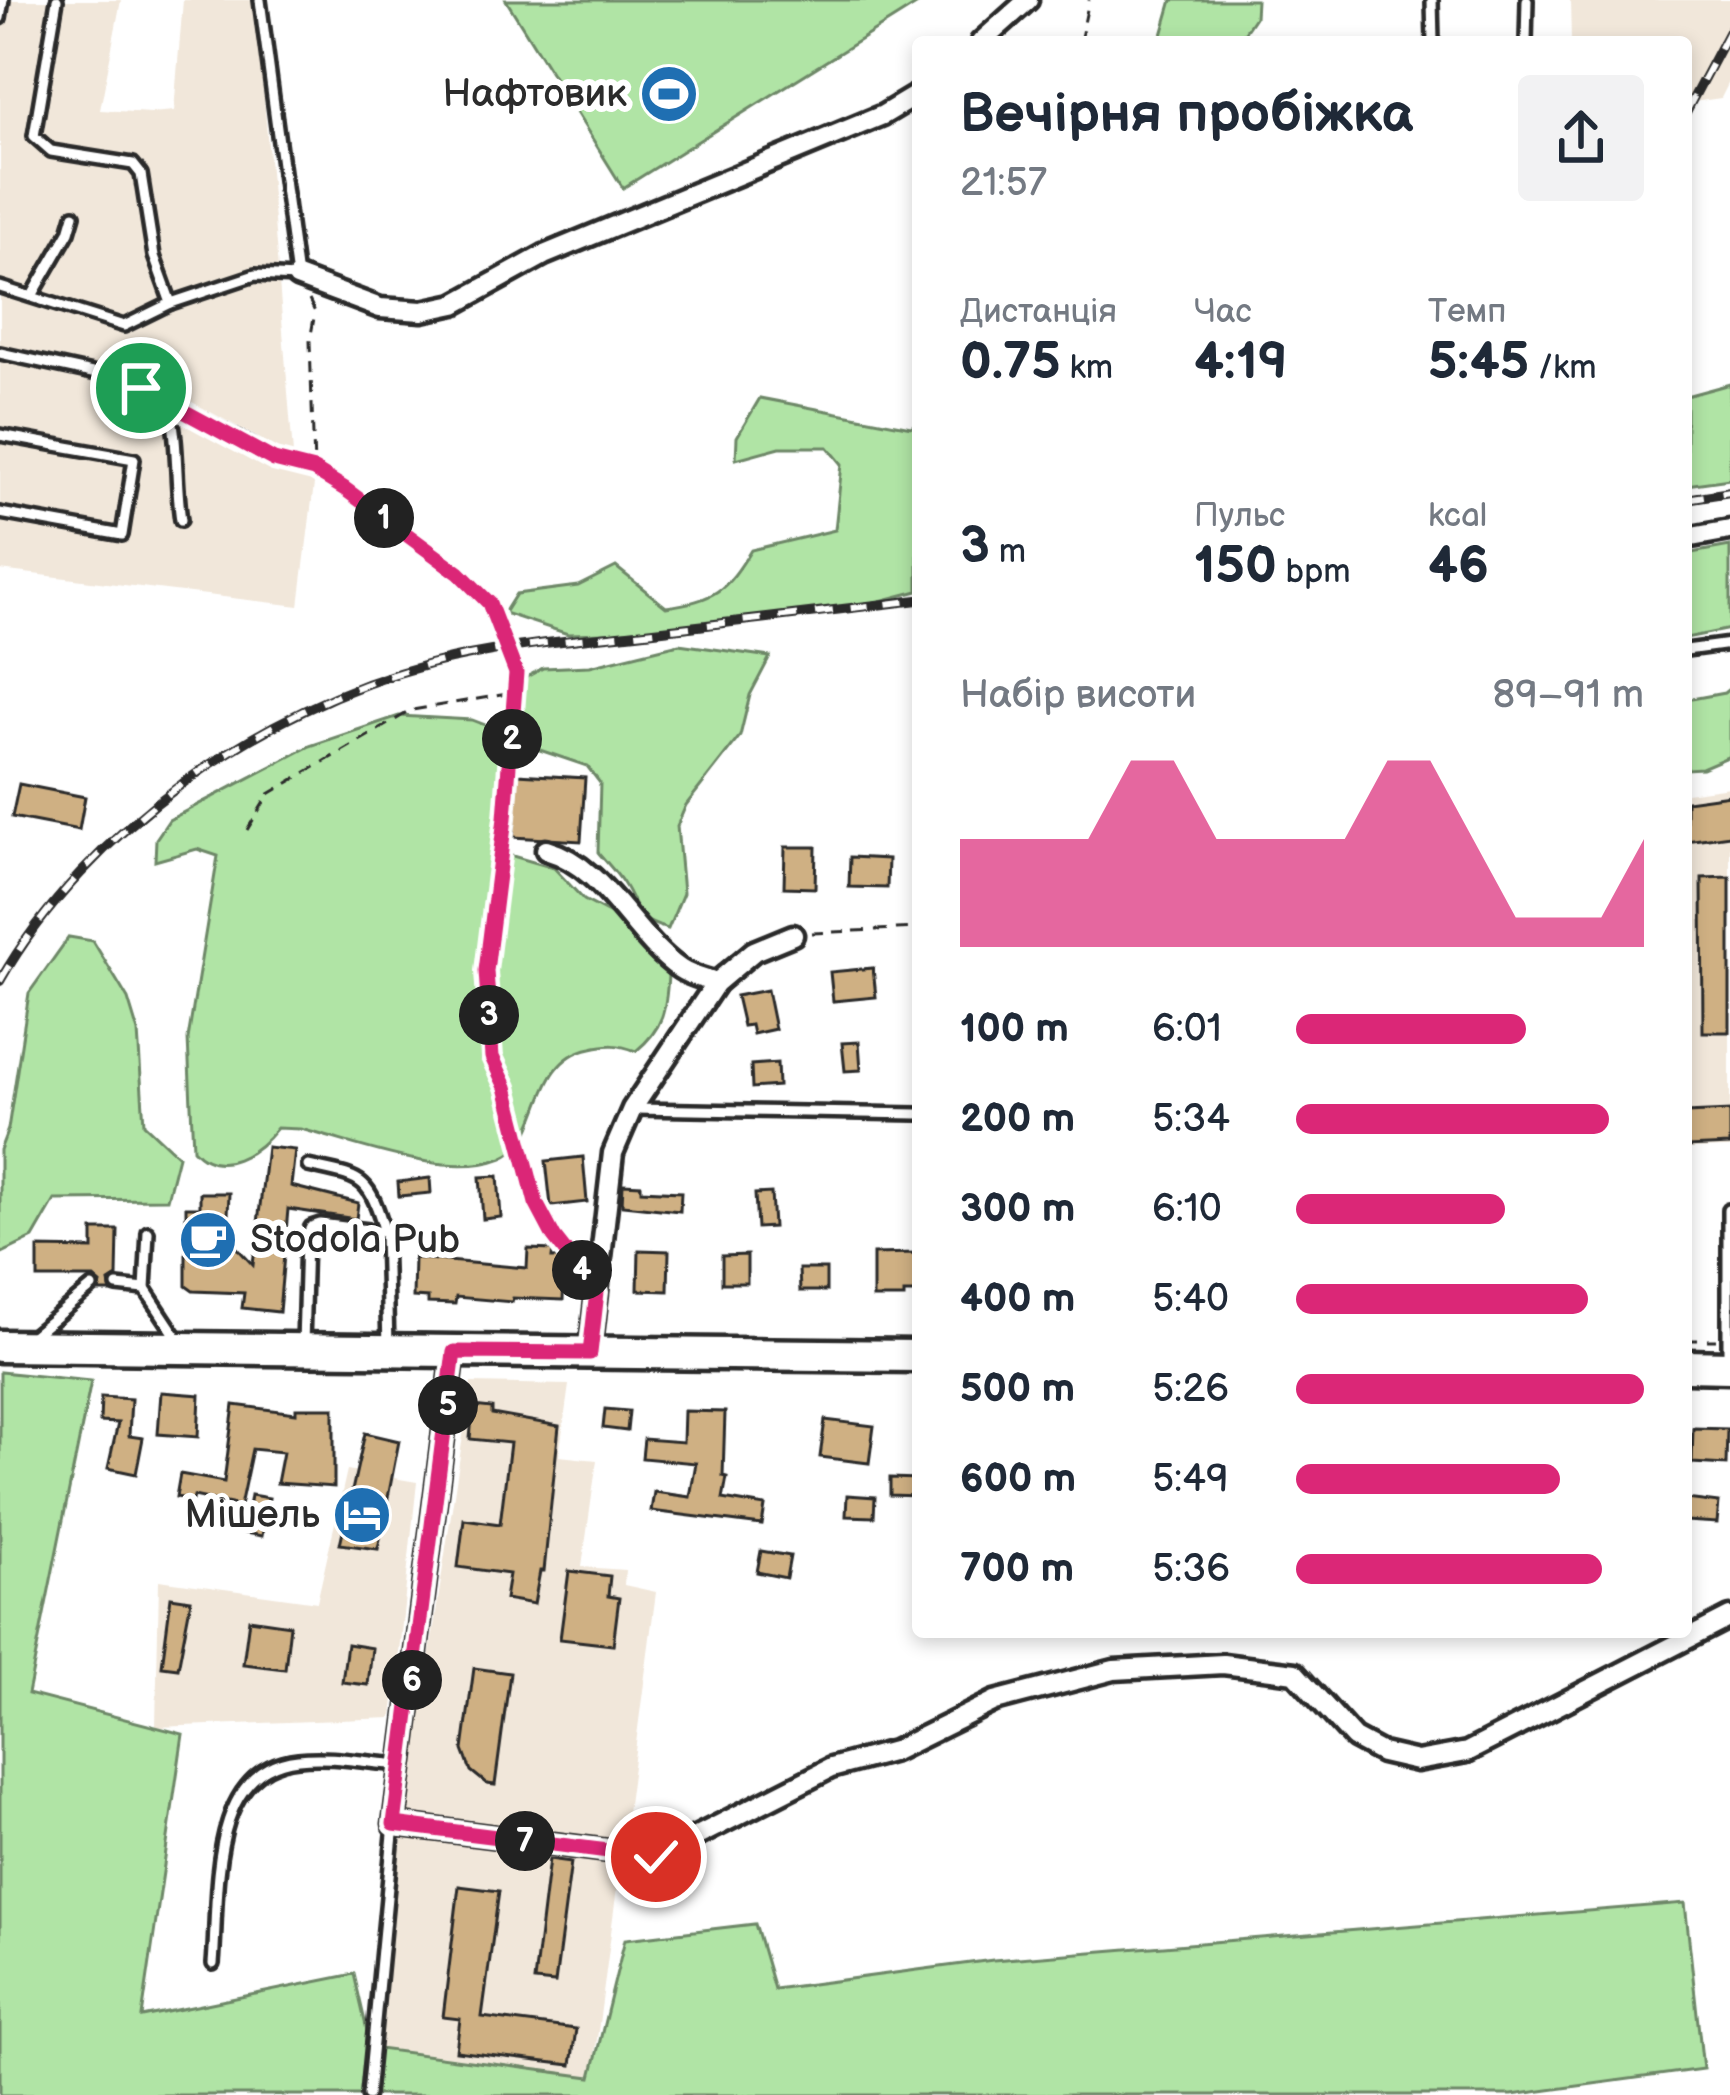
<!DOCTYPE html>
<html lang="uk">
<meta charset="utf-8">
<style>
:root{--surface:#fff;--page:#f2f2f3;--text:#1f2937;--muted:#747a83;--accent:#db2777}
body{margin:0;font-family:"Balsamiq Sans",sans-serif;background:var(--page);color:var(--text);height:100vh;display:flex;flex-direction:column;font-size:45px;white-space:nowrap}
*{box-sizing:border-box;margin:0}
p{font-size:39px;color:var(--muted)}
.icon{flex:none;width:66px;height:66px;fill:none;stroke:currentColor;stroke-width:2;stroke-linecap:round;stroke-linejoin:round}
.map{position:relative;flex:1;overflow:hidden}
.details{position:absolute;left:912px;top:36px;width:780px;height:1602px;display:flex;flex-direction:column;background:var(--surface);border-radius:12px;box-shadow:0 6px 18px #0003}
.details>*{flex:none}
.pin{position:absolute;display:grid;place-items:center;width:102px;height:102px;color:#fff;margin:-51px;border:6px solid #fff;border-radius:50%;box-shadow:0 3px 12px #0007}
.km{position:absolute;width:60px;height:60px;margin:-30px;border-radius:50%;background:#222;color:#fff;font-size:33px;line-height:60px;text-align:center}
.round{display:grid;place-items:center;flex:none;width:126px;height:126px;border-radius:12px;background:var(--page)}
.head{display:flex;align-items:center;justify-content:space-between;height:204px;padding:0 48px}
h1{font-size:54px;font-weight:800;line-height:90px}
.metrics{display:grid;grid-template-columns:repeat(3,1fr);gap:18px;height:204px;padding:12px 48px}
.metrics div{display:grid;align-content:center}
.metrics b{font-size:51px;font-weight:800}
.metrics small{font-size:33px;font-weight:400}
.metrics p{font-size:33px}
.chart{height:336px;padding:24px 48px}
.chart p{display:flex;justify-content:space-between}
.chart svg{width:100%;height:216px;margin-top:12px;fill:var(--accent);opacity:.7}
ul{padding:0 48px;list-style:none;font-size:39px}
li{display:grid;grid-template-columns:192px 144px 1fr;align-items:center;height:90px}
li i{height:30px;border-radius:15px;background:var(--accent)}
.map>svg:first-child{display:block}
.built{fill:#f1e7da}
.green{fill:#b0e4a5;stroke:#6e8868;stroke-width:3}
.building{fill:#cfb083;stroke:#2b2b2b;stroke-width:3}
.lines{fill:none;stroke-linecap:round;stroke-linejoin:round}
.lane-casing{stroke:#2b2b2b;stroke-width:18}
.street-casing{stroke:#2b2b2b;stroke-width:27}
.primary-casing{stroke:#2b2b2b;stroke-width:39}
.path{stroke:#2b2b2b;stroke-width:3;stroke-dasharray:12 9;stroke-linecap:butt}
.lane{stroke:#fff;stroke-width:9}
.street{stroke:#fff;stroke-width:18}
.primary{stroke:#fff;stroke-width:30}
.rail-casing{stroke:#2b2b2b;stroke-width:10}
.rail{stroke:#fff;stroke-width:6;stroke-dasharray:18;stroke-linecap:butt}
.route-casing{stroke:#fff;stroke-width:24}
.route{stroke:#db2777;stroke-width:15}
.labels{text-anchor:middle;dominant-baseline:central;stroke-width:12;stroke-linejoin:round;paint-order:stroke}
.poi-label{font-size:39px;fill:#2b2b2b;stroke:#fff;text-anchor:end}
</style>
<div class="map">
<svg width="1730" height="2095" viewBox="0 0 1730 2095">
<rect width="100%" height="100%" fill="#fff"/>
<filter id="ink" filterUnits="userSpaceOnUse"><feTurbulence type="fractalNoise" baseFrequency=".00833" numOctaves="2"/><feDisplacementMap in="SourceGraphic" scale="24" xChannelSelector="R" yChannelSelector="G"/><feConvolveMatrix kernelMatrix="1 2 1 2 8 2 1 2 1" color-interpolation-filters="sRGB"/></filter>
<g filter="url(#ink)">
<!-- built -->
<g class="built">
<polygon points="0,0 121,0 100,110 151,113 174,111 183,0 256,0 294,466 315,476 299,606 0,570"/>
<polygon points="1570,0 1730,0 1730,80 1721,98 1686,103 1686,42 1571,42"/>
<polygon points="1730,787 1730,1148 1686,1149 1686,793"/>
<polygon points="471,1383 569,1385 559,1456 597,1460 582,1567 625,1570 624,1585 656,1592 592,2077 370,2048"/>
<polygon points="347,1470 417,1482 392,1718 156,1727 159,1580 317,1602"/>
</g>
<!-- green -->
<g class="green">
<polygon points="506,0 924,0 623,188"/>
<polygon points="1172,0 1256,0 1255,17 1238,42 1160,42"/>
<polygon points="1730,384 1730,479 1686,485 1686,396"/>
<path d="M760,398L911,427L918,422V591L853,608L685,631L568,634L504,613L516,594L578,586L616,567L666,607C715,600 726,591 751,550L835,530L842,464L828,447H780L736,459L737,437Z"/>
<polygon points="1730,546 1730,629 1686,638 1686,554"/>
<path d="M679,644L770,657L750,695L740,736L686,805L677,826L683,893L668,929C632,919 640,909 623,883C616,872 606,862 598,852L600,783L587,766L525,745L518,724L523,679L543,668L590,666Z"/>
<polygon points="1730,688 1730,756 1702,768 1686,769 1686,700 1724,693"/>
<path d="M399,716L472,720L493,728C515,773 483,814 509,855L554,868L584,900L622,920L668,975C666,1009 664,1028 636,1051C618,1044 609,1044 591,1048C530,1060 546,1141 502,1158C447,1180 357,1143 300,1129L277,1128C257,1153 220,1179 193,1149L188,1039L218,856L197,849L155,861L156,839L169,820L310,746Z"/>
<polygon points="69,937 93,941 128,999 138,1032 144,1124 178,1156 167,1199 55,1200 33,1238 0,1254 0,1150 8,1129 29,993"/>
<polygon points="0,1372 91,1381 28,1694 183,1734 142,2017 354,1974 371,2048 591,2077 625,1939 755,1924 774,1989 993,1960 1685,1903 1703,2069 1512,2095 0,2095"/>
</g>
<!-- building -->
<g class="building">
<polygon points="517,774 585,778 581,841 513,837"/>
<polygon points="19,784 85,797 79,830 12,817"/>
<polygon points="1730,795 1730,835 1686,841 1686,801"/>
<polygon points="785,847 816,847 815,888 784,887"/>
<polygon points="850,857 888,859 887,888 849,887"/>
<polygon points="1730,877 1730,1032 1703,1032 1702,878"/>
<polygon points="873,968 876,997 833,1001 830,972"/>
<polygon points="767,990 775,1029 753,1034 751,1025 743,1026 736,996"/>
<polygon points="859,1042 861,1070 845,1071 842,1043"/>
<polygon points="777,1063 778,1086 752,1088 751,1065"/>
<polygon points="1730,1111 1730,1145 1686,1147 1686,1113"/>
<polygon points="267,1147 295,1150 291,1186 358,1203 356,1219 288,1209 279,1312 242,1308 244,1293 193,1291 186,1286 186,1207 200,1207 200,1193 229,1193 227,1237 253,1265"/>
<polygon points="583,1157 587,1202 551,1206 546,1161"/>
<polygon points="498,1176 501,1217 483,1219 480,1177"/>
<polygon points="430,1178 431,1193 399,1196 398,1182"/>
<polygon points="623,1184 641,1185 641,1190 681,1192 680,1211 622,1205"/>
<polygon points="771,1193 773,1227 757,1228 755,1194"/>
<polygon points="93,1230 118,1230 117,1277 109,1282 111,1292 99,1292 101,1284 94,1278 38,1278 38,1248 93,1249"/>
<polygon points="528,1249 553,1250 552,1258 565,1258 563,1300 513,1298 512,1302 456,1297 455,1304 428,1303 428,1298 413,1297 414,1258 527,1268"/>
<polygon points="639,1250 669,1251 668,1291 638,1290"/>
<polygon points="917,1253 916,1293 904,1293 904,1298 873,1298 873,1254"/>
<polygon points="747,1255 747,1283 722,1283 722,1256"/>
<polygon points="799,1269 826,1269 826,1291 800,1291"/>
<polygon points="161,1392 200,1395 198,1437 158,1434"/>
<polygon points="101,1397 131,1399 129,1436 143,1438 136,1474 108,1468 118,1423 100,1422"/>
<polygon points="234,1405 296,1413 296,1408 334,1408 334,1487 277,1483 283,1452 252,1449 240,1506 194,1496 193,1500 176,1497 180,1474 224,1482"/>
<polygon points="473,1406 492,1408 492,1414 559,1426 544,1571 540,1571 534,1604 505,1599 509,1574 458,1567 464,1519 500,1524 510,1443 470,1439"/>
<polygon points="605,1409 629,1411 627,1431 603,1428"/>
<polygon points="684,1411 725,1412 723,1476 727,1477 723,1499 765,1506 762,1525 651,1511 654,1492 690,1497 696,1463 642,1458 644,1439 683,1442"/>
<polygon points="825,1420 874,1426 869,1463 820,1457"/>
<polygon points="1693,1428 1727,1429 1726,1465 1692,1463"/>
<polygon points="365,1433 399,1441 378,1549 340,1544"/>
<polygon points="890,1478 918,1479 918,1496 890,1495"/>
<polygon points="251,1495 269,1498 262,1536 245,1533"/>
<polygon points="847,1495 875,1497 874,1517 846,1516"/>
<polygon points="1686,1499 1719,1503 1717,1523 1686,1521"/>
<polygon points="761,1551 790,1556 786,1578 757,1572"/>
<polygon points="569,1571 610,1576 608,1596 619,1598 613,1645 560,1639"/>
<polygon points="171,1597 191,1600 178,1668 162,1666"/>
<polygon points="249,1619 290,1625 285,1669 243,1664"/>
<polygon points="347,1644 372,1648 368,1685 342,1682"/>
<polygon points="474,1668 510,1673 495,1785 487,1784 471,1771 463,1750"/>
<polygon points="549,1859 571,1862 555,1983 534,1981"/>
<polygon points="459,1886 499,1891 482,2017 576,2029 571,2065 456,2051 460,2019 443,2017"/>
</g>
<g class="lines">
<defs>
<g id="lane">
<polyline points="1432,0 1433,42"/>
<polyline points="0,18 3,0"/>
<polyline points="1526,42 1527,0"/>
<polyline points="0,287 124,326 171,303 154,256 141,174 133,164 51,151 34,136 57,0"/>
<polyline points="32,296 69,232 74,215"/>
<polyline points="171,303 255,275 297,277 260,0"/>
<polyline points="0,353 106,376 141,388 251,445"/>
<path d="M169,403C179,442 175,481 181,520"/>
<polyline points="0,435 134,459 122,535 0,513"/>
<polyline points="1686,650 1730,644"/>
<polyline points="635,1109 918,1114"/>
<path d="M308,1166C363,1178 368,1175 385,1232"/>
<polyline points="1728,1210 1728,1362"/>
<polyline points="117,1286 145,1289 178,1339"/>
<polyline points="145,1289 148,1232"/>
<polyline points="31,1337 92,1287"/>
<polyline points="303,1345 306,1238 311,1227 320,1224 385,1232 388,1346"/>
<path d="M213,1964C219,1897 206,1769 298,1759C331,1755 368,1763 401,1765"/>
<polyline points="368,2095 394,1824"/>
</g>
<g id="street">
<polyline points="981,42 1028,0"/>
<polyline points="297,277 380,308 422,311 455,304 544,255 883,115 918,94"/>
<polyline points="1686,538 1730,530"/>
<path d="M546,850C606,867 631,935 680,969C690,976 705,979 716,983"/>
<polyline points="454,1352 394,1824 656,1857 831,1768 894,1751 995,1701 1114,1670 1223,1664 1295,1673 1354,1738 1382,1753 1417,1761 1467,1752 1730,1617"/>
<polyline points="590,1353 613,1153 632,1109 716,983 754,951 793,935"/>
</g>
<g id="primary">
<polyline points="0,1346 918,1356"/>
<polyline points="1686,1366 1730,1367"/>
</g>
</defs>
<!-- lane casing -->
<use href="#lane" class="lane-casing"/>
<!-- street casing -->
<use href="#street" class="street-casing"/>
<!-- primary casing -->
<use href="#primary" class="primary-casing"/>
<!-- path -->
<g class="path">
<polyline points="1080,42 1089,0"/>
<polyline points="309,300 315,312 310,341 314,468"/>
<polyline points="263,452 274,460 314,470 345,489 459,573 489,603 507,642 516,673 505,818 486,971 492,1057 506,1087 536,1203 554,1237 580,1268"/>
<polyline points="247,830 269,794 412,710 513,693"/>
<polyline points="812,933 918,928"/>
<polyline points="1686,1340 1716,1340"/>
</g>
<!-- lane -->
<use href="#lane" class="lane"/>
<!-- street -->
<use href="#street" class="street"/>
<!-- primary -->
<use href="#primary" class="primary"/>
<defs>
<g id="rail">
<polyline points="1686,112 1730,29"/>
<polyline points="1686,499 1730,492"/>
<path d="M0,981C86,830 263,707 430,664C495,647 562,641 628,634C725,623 821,612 918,600"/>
</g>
</defs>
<!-- rail casing -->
<use href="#rail" class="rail-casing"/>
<!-- rail -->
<use href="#rail" class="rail"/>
</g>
</g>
<g class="lines" filter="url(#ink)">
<defs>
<polyline id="route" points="141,388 274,460 314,470 345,489 459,573 489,603 516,673 505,818 486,971 492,1057 506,1087 536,1203 554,1237 597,1292 590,1353 454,1352 394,1824 656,1857"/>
</defs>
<!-- route casing -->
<use href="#route" class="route-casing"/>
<!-- route -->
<use href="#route" class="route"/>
</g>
<!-- icons -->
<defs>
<symbol id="stadium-disc" viewBox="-11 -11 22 22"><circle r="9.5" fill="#1f6fb2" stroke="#fff"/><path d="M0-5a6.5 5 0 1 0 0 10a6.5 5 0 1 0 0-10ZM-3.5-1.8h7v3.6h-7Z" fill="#fff"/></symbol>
<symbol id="cafe-disc" viewBox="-11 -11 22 22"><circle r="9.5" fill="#1f6fb2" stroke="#fff"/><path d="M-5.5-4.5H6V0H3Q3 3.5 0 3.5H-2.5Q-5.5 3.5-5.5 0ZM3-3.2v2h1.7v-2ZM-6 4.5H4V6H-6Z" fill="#fff"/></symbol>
<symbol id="hotel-disc" viewBox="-11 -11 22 22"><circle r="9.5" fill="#1f6fb2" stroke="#fff"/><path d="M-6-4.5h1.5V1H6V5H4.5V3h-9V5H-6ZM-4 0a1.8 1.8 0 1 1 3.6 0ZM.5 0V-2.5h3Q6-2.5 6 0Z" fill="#fff"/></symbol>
</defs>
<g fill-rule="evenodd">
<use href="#stadium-disc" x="636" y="61" width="66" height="66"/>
<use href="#cafe-disc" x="175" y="1207" width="66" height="66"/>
<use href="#hotel-disc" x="329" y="1482" width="66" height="66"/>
</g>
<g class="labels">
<!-- poi labels -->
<g class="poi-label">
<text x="627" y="94">Нафтовик</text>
<text x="250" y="1240" text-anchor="start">Stodola Pub</text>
<text x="320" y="1515">Мішель</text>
</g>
</g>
</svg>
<div class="pin" style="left:141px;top:388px;background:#1e9e55"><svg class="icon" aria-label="arrive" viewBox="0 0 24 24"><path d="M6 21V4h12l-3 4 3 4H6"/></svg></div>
<div class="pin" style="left:656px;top:1857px;background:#d93025"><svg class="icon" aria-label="check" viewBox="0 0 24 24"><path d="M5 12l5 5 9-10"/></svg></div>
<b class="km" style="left:384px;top:518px">1</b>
<b class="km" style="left:512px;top:739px">2</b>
<b class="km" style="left:489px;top:1015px">3</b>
<b class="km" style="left:582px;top:1270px">4</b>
<b class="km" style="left:448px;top:1405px">5</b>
<b class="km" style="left:412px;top:1680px">6</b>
<b class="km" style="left:525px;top:1841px">7</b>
<section class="details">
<div class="head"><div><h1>Вечірня пробіжка</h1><p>21:57</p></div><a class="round"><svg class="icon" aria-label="share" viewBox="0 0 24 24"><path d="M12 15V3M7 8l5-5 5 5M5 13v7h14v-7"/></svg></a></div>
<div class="metrics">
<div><p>Дистанція</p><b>0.75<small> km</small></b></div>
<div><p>Час</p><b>4:19</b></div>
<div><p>Темп</p><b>5:45<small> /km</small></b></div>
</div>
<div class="metrics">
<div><b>3<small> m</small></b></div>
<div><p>Пульс</p><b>150<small> bpm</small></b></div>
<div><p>kcal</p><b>46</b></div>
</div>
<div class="chart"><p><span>Набір висоти</span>89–91 m</p>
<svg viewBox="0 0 160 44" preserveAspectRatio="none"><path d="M0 44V22L10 22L20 22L30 22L40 6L50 6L60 22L70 22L80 22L90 22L100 6L110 6L120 22L130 38L140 38L150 38L160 22V44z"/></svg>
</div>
<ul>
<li><b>100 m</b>6:01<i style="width:66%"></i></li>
<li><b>200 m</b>5:34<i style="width:90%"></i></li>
<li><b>300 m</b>6:10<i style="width:60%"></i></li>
<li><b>400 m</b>5:40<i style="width:84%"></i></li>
<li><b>500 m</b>5:26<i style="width:100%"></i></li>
<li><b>600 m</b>5:49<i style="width:76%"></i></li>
<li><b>700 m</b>5:36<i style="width:88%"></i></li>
</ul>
</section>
</div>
